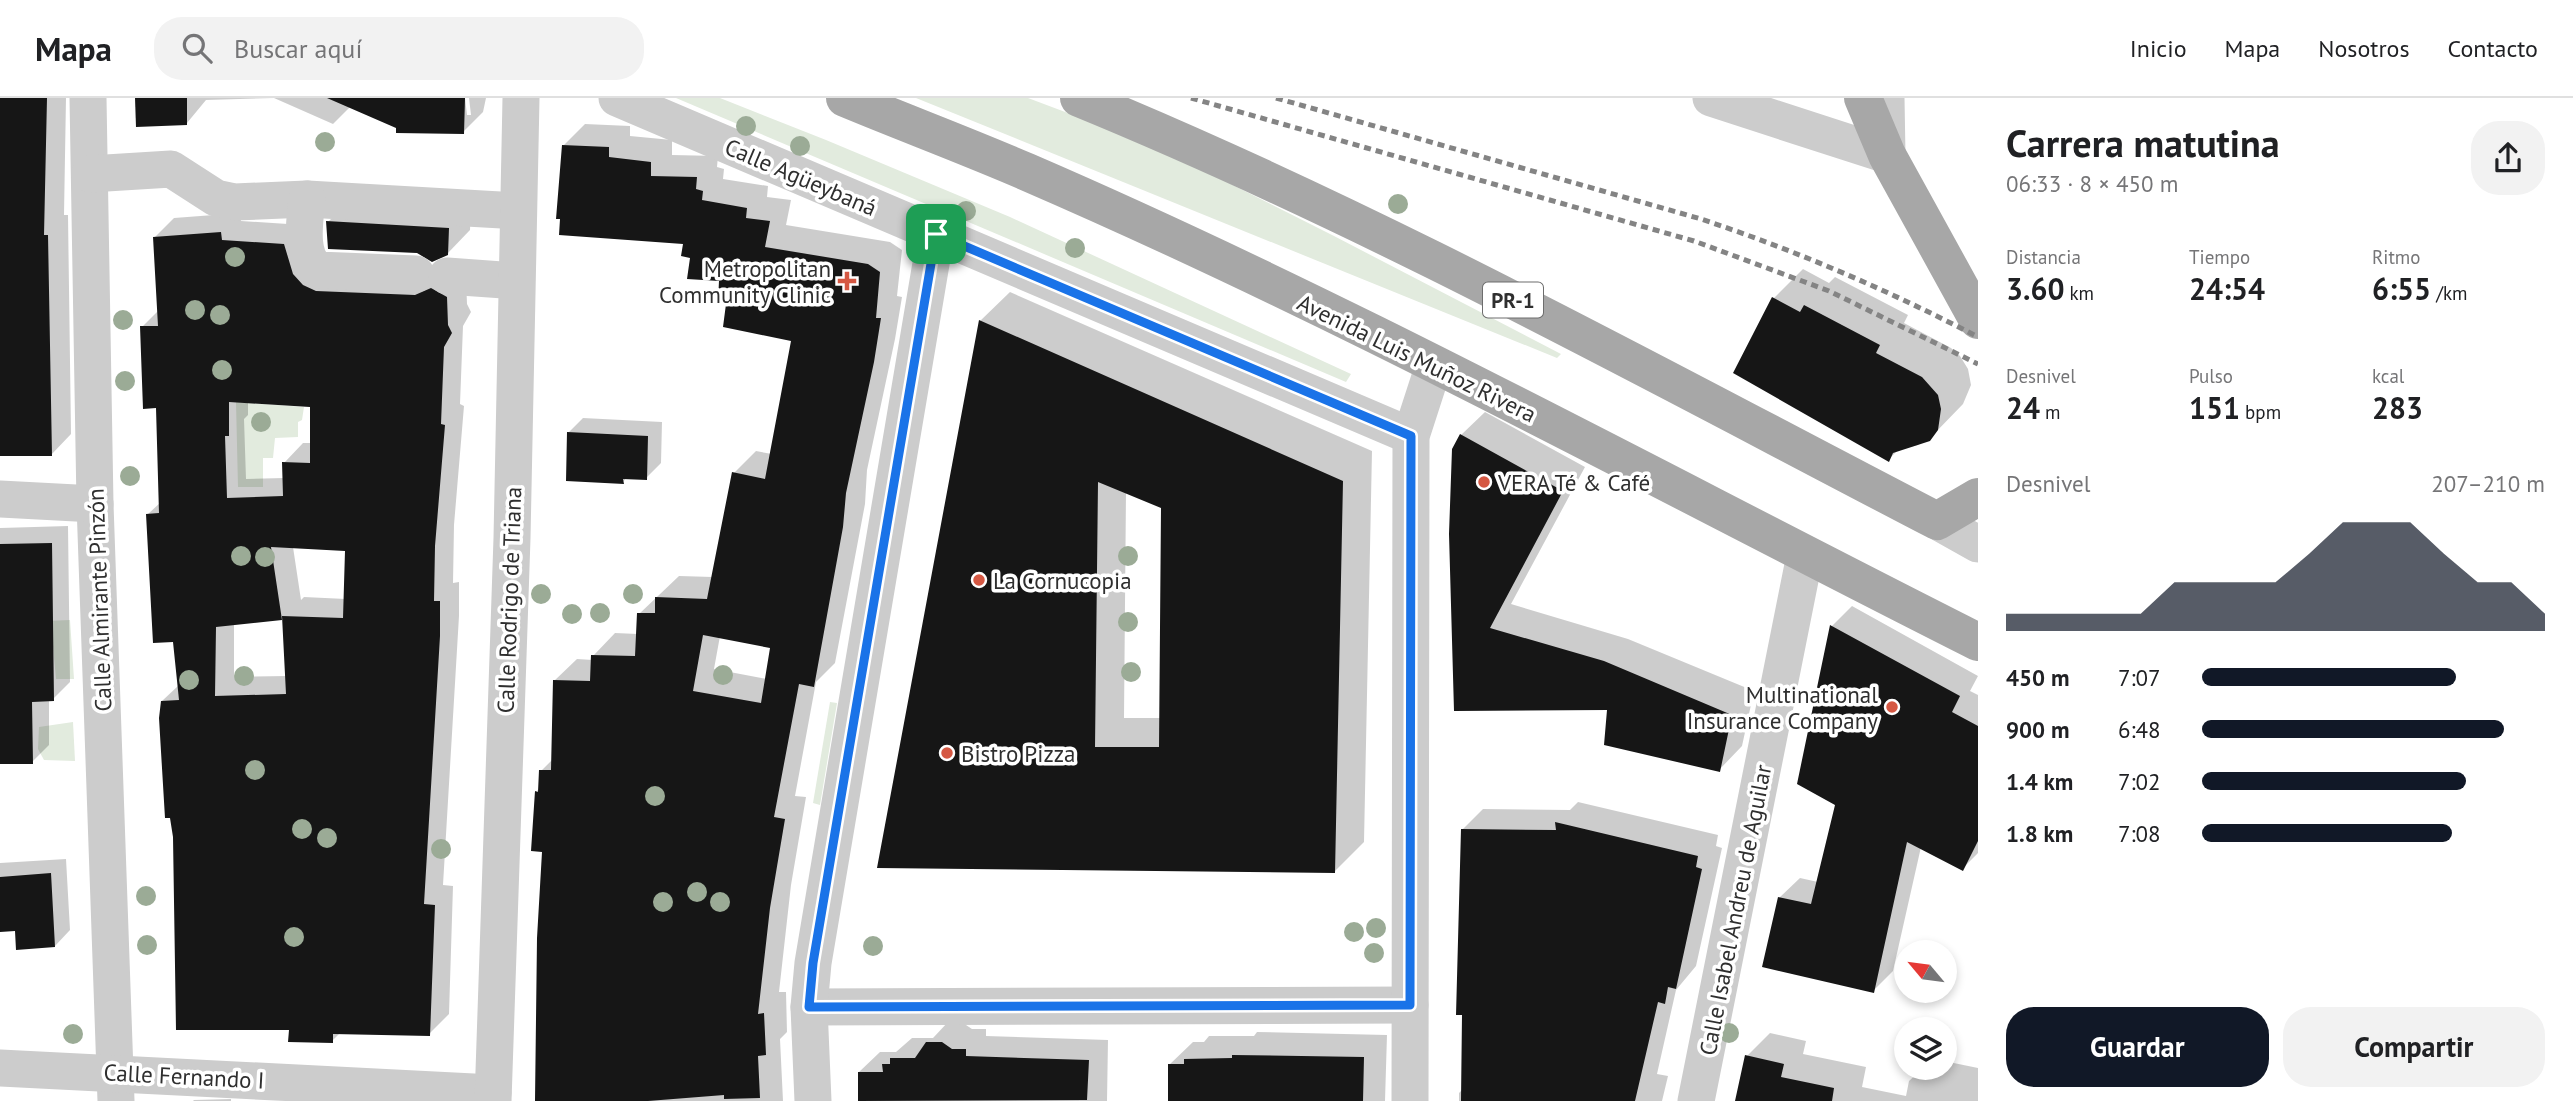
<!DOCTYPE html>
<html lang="es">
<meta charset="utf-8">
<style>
:root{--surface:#fff;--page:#f2f2f2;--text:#202124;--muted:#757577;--line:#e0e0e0;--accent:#111827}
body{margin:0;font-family:"PT Sans",sans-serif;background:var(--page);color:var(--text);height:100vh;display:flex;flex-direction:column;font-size:26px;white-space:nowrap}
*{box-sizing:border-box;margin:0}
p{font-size:23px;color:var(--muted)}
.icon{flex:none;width:38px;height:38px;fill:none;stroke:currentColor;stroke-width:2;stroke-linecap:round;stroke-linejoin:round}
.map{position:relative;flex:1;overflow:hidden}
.sheet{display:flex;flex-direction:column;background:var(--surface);width:595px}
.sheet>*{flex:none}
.needle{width:46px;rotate:299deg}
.tools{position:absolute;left:1894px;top:842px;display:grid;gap:14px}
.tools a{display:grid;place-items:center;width:63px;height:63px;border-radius:50%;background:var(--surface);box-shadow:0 4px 10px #0003;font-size:35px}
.pin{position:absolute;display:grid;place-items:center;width:60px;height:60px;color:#fff;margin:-30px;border-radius:14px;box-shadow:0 4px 10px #0006}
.round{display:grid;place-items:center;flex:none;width:74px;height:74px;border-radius:28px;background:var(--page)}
.head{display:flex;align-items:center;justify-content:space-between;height:119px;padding:0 28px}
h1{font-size:38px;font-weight:600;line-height:52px}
.figures{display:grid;grid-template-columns:repeat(3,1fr);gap:10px;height:119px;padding:7px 28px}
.figures div{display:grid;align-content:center}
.figures b{font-size:30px;font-weight:600}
.figures small{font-size:19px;font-weight:400}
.figures p{font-size:19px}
.chart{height:196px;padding:14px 28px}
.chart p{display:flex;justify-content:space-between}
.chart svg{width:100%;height:126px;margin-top:7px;fill:var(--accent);opacity:.7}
.primary-button{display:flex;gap:14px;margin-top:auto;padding:14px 28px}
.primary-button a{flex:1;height:80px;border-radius:28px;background:var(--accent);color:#fff;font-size:28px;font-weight:600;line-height:80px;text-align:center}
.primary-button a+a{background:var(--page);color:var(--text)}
ul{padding:0 28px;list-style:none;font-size:23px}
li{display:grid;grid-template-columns:112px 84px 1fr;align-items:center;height:52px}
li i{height:18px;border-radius:9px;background:var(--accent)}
header{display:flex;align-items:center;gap:42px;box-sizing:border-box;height:98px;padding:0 35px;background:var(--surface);border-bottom:2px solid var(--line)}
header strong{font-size:33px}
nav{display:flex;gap:38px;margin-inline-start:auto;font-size:24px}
.search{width:490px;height:63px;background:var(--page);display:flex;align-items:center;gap:18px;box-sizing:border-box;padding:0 24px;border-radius:28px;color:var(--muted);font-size:26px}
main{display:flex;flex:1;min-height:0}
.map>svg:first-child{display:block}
.green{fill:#e2ebde}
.shadow{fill:#0003;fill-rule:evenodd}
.building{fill:#161616;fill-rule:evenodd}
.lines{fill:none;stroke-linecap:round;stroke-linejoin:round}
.minor{stroke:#ccc;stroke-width:37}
.major{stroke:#a7a7a7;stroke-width:38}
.rail{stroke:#848484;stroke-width:5;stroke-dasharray:7 5;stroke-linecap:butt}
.tree{fill:#9bab96}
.route-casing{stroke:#fff;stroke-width:14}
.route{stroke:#1a73e8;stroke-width:9}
.poi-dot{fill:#d55843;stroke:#fff;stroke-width:2.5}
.labels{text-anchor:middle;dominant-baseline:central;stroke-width:7;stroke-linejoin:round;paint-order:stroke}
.shield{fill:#fff;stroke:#6d6d6d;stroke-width:2}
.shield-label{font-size:21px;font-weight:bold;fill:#2f2f2f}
.street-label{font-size:23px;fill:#2f2f2f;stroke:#fff}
.poi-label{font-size:23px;fill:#2f2f2f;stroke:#fff;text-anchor:start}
</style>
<header>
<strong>Mapa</strong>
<div class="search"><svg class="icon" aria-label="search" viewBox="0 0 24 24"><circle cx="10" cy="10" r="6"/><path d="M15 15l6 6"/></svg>Buscar aquí</div>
<nav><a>Inicio</a><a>Mapa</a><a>Nosotros</a><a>Contacto</a></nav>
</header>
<main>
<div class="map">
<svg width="1978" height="1003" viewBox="0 0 1978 1003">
<rect width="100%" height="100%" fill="#fff"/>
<!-- green -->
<g class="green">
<polygon points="676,0 720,0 826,42 1010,119 1351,276 1346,284"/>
<polygon points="916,0 1028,0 1105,29 1219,80 1334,138 1561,256 1557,260"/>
<polygon points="236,304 304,309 302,322 298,324 298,339 275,340 273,360 263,360 263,389 238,389"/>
<polygon points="70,522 74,581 56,581 52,538 0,525"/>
<polygon points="830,604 837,605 820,707 813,705"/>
<polygon points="73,624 75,663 44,662 38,651 39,629"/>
</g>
<!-- shadow -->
<g class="shadow">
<polygon points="0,0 66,0 64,117 68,117 71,336 51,357 0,356"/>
<polygon points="136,0 465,0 467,17 471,17 469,0 486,0 483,14 463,34 398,29 351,8 333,26 274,0 206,2 187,25"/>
<path d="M585,26L630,28V38L672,42V57L718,58L717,69L724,71L723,81L768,88L767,99L791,102L786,127L890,144L902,152L897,198L902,199L895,241L867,372L865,406L835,565L816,584L795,698L806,699L791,787L779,894H786L787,934L780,941L783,1003H538L544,752L536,694L540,690L541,673L553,661L554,583L577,561L593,562V558L615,535L638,536L639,516L679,478L713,479L734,375L756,353L772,356L793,241L728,205L721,182L691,159L685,144L563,48ZM720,538L772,549L767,581L714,571Z"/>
<polygon points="351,101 471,107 470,132 447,156 329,150 328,124"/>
<path d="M240,115L241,123L303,127L312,156L466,179L467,206L471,214L463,228L460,306L464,308L454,427L453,485L459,484V518L443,787L453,788L449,916L429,936L340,935L332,943L291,930L175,739L162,603L179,587L174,543L148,416L161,404L158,308L142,229L158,213L154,140L174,120ZM248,303L312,307V345H303L284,365V380L246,381L244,321L248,317ZM293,449L347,451L346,501L304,499L301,502ZM284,518L287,578L234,579V526L281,521Z"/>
<polygon points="1803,171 1829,185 1835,179 1908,217 1904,225 1951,250 1960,258 1968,271 1971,287 1963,306 1933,337 1918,347 1898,352 1888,362 1774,200"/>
<path d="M1010,194L1372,353L1364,744L1334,774L879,769L980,223ZM1126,394L1163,409L1161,620H1124Z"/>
<polygon points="1485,314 1585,369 1511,506 1628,541 1754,593 1742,648 1719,672 1609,610 1456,612 1461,337"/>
<polygon points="583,320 662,324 661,365 646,380 627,379 623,384 568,335"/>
<polygon points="68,428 70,584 53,601 49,601 49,647 32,664 0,666 0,430"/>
<polygon points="1852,508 1978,578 1970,593 1978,597 1978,755 1963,770 1921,749 1893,873 1873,893 1779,800 1800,780 1818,784 1837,706 1832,528"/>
<polygon points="1578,704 1718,737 1716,748 1722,750 1696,868 1676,892 1657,976 1668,978 1662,1003 1459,1003 1459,995 1463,991 1462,732 1483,711 1570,712"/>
<polygon points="66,761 70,832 55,848 17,831 0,832 0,765"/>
<polygon points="948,924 963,925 972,931 986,931 986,938 1108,942 1107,1003 860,1003 859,974 880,954 896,954 912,940 933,940"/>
<polygon points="1257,934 1387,937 1385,1003 1170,1003 1169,967 1193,944 1204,944 1209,938 1254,938"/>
<polygon points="1770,935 1806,943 1803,956 1866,969 1862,989 1906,998 1909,983 1923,970 1944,970 1944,963 1978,970 1978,1003 1737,1003 1747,958"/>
<polygon points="231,1001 231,1003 193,1003 194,1002"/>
</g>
<!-- building -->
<g class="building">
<polygon points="0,0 47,0 44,137 48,137 52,358 0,358"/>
<polygon points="135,0 187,0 187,27 136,29"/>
<polygon points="327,0 465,0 464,36 396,35 396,30"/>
<path d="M562,47L609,49V59L651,64V78L697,79L696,91L703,93L702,102L747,110L746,120L770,123L765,149L868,166L880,174L876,220H881L874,264L846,395L843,429L814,589L799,586L774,719L785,721L770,810L758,916L764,915L766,957L758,958L760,1000L724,1001V997L648,1003H535L537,840L542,754L531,753L535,693L538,694L539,672H551L553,582L590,583L591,557L635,558L637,515H655V499L707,501L732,374L765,381L791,243L723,229L726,206L718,203L719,183L687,181L690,160L681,158L683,146L559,137L560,121H556ZM703,537L770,550L761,605L693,593Z"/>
<polygon points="326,123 449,130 448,157 432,164 417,155 328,151"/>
<path d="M221,134L222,142L284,146L293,176L303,187L316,193L415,197L431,190L447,199L448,227L452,235L444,249L441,326L445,327L435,448L434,503H440V538L424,806L435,807L430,938L333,936V945L288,944L289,932H176L173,739L170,720H165L159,620L161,603L179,602L173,544L153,545L146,416L159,415L156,310L143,311L140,228H158L153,139ZM229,304L310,309V365L282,364L283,398L227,400L225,338H229ZM271,449L345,453L343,520L282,518L286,596L215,598L216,529L282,522Z"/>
<polygon points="1772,199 1800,214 1804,207 1880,247 1876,255 1922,279 1938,297 1941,311 1938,332 1930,343 1893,355 1889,364 1733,275"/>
<path d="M979,222L1343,383L1335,775L877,770ZM1098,384L1161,410L1159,649H1095Z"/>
<polygon points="567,334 648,338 647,382 623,381 624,386 566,383"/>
<polygon points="1460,336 1563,393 1490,530 1604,563 1732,617 1720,674 1604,647 1607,612 1454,613 1449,436 1452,351"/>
<polygon points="52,445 54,603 32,604 33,666 0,666 0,446"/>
<polygon points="1830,527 1960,598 1952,614 1978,628 1978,743 1963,773 1907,744 1874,895 1762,869 1778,799 1811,806 1835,707 1797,686"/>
<polygon points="1555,724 1698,758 1696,769 1702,771 1676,891 1668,889 1665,906 1658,904 1635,1003 1461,1003 1462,917 1456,917 1461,731 1556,732"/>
<polygon points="51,775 55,849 16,852 15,833 0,834 0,779"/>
<polygon points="926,944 942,944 952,951 966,951 966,958 1089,962 1087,1002 858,1003 858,974 883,974 882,966 890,966 890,960 915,960"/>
<polygon points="1232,957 1364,959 1363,1003 1168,1003 1168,966 1184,966 1184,961 1232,960"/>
<polygon points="1745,957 1784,966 1781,979 1834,990 1832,1003 1735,1003"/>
</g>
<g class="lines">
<!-- minor -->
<g class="minor">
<polyline points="88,0 95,406 116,1003"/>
<polyline points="617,0 1411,338"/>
<polyline points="1711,0 1887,57 1886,0"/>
<polyline points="90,76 171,71 216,100 235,104 307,101 518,113"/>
<path d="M307,101C305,122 298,158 318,172L416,176"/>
<polyline points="447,178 516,183"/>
<polyline points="0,401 95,406"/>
<polyline points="1937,423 1978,446"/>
<polyline points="809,909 1410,907"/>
<polyline points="0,970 493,995"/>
<polyline points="493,1003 512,440 521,0"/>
<polyline points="813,1003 809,909 813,865 936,136"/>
<polyline points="1410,1003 1411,338 1434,267"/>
<polyline points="1696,1003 1805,457"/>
</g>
<!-- major -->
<g class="major">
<path d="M845,0C905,25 967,48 1027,74C1351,214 1662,385 1978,544"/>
<path d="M1079,0C1374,121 1654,276 1937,423L1978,399"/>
<polyline points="1863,0 1887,57 1978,222"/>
</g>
<!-- rail -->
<g class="rail">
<polyline points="1191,0 1694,143 1829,193 1978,266"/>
<path d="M1276,0L1701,121C1797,153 1888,192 1978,239"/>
</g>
</g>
<!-- trees -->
<g class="tree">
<circle cx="746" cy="28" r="10"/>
<circle cx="325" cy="44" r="10"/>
<circle cx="800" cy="48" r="10"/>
<circle cx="1398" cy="106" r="10"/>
<circle cx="966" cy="113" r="10"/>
<circle cx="1075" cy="150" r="10"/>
<circle cx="235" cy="159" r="10"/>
<circle cx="195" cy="212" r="10"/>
<circle cx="220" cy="217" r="10"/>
<circle cx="123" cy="222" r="10"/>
<circle cx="222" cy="272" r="10"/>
<circle cx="125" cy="283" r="10"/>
<circle cx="261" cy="324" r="10"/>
<circle cx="130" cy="378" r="10"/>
<circle cx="241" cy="458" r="10"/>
<circle cx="1128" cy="458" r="10"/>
<circle cx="265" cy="459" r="10"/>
<circle cx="541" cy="496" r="10"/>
<circle cx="633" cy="496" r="10"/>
<circle cx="600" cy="515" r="10"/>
<circle cx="572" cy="516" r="10"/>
<circle cx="1128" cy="524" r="10"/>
<circle cx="1131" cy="574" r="10"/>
<circle cx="723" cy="577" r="10"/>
<circle cx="244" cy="578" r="10"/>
<circle cx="189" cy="582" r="10"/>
<circle cx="255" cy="672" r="10"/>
<circle cx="655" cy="698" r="10"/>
<circle cx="302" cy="731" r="10"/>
<circle cx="327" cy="740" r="10"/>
<circle cx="441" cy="751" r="10"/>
<circle cx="697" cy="794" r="10"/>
<circle cx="146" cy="798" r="10"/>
<circle cx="663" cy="804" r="10"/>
<circle cx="720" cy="804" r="10"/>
<circle cx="1376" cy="830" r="10"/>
<circle cx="1354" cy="834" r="10"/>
<circle cx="294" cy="839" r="10"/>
<circle cx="147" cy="847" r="10"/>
<circle cx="873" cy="848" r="10"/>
<circle cx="1374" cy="855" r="10"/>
<circle cx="1729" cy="935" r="10"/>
<circle cx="73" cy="936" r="10"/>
</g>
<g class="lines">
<defs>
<polygon id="route" points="936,136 1411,338 1410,907 809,909 813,865"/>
</defs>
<!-- route casing -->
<use href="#route" class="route-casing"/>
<!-- route -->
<use href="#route" class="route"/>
</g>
<!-- markers -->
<g class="poi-dot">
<path d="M843.5 172.5h7v7h7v7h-7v7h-7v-7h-7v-7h7z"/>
<circle cx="1484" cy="384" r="7"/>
<circle cx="979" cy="482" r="7"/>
<circle cx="1892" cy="609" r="7"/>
<circle cx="947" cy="655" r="7"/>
</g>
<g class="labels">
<!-- shield labels -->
<rect class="shield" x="1483" y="184.5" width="60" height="35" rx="5"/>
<g class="shield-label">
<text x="1513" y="202">PR-1</text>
</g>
<!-- street labels -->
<g class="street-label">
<text transform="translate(801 79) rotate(23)">Calle Agüeybaná</text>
<text transform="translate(1417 260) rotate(26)">Avenida Luis Muñoz Rivera</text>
<text transform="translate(99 502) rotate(-92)">Calle Almirante Pinzón</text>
<text transform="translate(509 502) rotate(-88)">Calle Rodrigo de Triana</text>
<text transform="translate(1735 812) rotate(-79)">Calle Isabel Andreu de Aguilar</text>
<text transform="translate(184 978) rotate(3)">Calle Fernando I</text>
</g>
<!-- poi labels -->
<g class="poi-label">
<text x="831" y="170" text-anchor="end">Metropolitan<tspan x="831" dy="26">Community Clinic</tspan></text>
<text x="1498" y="384">VERA Té &amp; Café</text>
<text x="993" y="482">La Cornucopia</text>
<text x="1878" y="596" text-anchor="end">Multinational<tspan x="1878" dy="26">Insurance Company</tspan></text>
<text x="961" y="655">Bistro Pizza</text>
</g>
</g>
</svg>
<div class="tools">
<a><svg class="needle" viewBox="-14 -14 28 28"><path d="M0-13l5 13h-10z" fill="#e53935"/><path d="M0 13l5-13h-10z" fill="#757577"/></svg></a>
<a><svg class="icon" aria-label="layers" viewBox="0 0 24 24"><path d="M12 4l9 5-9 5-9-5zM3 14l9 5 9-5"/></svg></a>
</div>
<div class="pin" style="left:936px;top:136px;background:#1e9e55"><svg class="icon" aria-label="arrive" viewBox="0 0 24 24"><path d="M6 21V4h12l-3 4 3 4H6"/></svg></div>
</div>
<section class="sheet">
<div class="head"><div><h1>Carrera matutina</h1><p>06:33 · 8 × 450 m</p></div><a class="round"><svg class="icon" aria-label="share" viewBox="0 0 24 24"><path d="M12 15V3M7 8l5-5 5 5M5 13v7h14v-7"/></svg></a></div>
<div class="figures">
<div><p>Distancia</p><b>3.60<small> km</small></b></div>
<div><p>Tiempo</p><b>24:54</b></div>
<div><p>Ritmo</p><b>6:55<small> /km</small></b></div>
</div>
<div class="figures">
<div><p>Desnivel</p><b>24<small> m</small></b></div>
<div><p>Pulso</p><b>151<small> bpm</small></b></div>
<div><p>kcal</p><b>283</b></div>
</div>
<div class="chart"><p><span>Desnivel</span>207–210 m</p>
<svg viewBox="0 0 160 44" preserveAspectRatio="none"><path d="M0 44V38L10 38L20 38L30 38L40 38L50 27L60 27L70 27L80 27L90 17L100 6L110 6L120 6L130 17L140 27L150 27L160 38V44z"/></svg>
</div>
<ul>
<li><b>450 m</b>7:07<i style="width:74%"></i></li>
<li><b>900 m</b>6:48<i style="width:88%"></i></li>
<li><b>1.4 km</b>7:02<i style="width:77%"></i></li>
<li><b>1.8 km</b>7:08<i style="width:73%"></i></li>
</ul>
<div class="primary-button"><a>Guardar</a><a>Compartir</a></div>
</section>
</main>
